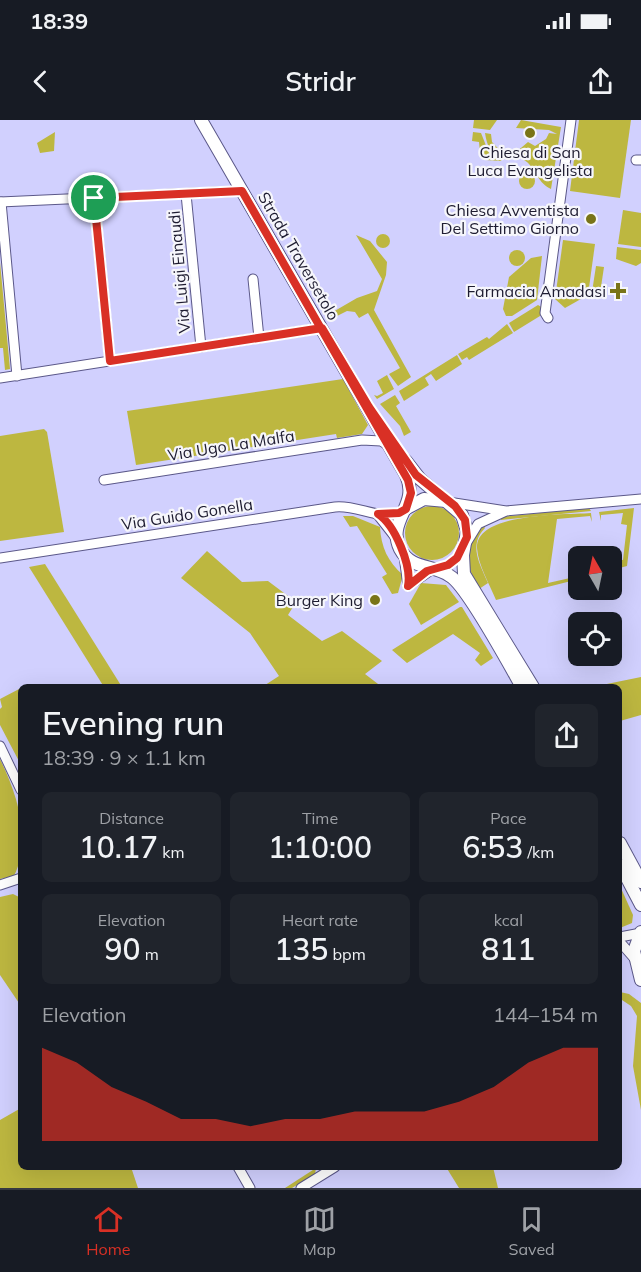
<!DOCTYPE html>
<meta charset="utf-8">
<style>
:root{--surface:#171b24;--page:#20242c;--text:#f1f3f6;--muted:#9ea1a6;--line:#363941;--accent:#d93025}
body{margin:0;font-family:Mulish,sans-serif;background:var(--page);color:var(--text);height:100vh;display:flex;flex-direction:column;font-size:22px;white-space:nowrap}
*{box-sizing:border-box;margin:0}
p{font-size:20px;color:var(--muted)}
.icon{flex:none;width:33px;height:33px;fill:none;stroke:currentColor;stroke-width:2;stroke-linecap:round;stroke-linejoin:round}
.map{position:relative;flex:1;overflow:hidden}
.panel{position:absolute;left:18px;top:564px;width:604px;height:486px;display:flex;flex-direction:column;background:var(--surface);border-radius:9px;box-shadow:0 6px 24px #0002}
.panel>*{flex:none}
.needle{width:39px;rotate:351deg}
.tools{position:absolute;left:568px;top:426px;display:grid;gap:12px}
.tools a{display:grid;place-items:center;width:54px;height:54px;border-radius:9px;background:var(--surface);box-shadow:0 6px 24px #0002;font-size:30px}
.pin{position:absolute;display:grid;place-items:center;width:51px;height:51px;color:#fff;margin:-26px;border:3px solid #fff;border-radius:50%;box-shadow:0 2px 6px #0007}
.round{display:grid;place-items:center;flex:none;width:63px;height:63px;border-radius:9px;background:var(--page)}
.overview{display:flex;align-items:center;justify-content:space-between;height:102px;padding:0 24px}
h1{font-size:33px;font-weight:600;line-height:45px}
.stats{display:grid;grid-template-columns:repeat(3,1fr);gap:9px;height:102px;padding:6px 24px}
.stats div{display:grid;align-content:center;border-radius:9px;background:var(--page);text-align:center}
.stats b{font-size:30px;font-weight:600}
.stats small{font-size:16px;font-weight:400}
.stats p{font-size:16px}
.chart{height:168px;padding:12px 24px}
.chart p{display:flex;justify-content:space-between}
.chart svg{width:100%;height:108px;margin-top:6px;fill:var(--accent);opacity:.7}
.status{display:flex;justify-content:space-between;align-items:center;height:42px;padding:0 30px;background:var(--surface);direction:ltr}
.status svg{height:16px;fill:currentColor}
header{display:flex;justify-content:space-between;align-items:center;height:78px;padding:0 24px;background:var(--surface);font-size:27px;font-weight:600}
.tabs{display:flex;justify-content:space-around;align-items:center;height:84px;border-top:2px solid var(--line);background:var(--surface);font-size:16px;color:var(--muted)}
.tabs a{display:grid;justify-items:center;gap:3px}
.tabs .selected{color:var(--accent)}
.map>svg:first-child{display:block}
.green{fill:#bdb740}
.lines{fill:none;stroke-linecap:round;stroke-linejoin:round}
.minor-casing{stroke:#5b5889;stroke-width:11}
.major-casing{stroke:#5b5889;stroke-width:14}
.minor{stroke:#fff;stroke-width:9}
.major{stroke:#fff;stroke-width:12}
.route-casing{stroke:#fff;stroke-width:12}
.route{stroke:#d93025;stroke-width:8}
.poi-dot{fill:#797418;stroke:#f6f6fb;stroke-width:2}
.labels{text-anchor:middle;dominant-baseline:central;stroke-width:4.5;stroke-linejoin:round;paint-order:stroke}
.poi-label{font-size:16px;fill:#1e1c31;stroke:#f6f6fb;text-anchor:end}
.street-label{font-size:16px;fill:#1e1c31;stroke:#f6f6fb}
</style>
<div class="status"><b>18:39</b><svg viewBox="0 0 49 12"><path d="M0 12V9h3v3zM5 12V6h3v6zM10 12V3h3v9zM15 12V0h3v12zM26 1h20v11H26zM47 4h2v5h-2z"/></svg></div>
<header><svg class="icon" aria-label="back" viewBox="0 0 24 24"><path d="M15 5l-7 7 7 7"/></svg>Stridr<svg class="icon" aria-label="share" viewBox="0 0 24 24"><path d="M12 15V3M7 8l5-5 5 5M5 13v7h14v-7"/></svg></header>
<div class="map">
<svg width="641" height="1068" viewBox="0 0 641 1068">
<rect width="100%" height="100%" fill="#d1d0fe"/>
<!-- green -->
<g class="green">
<polygon points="474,0 497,0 490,10 473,8"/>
<path d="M521,0L561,7L551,69C538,63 537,51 527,42C511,29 491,51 485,13L491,14L492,22L508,39L528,22L535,26L546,19L549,13L557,14L549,10L516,8Z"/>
<polygon points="579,0 631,0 620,78 570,71"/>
<polygon points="55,12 54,31 40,33 37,23"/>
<polygon points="473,12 481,13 489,33 502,41 485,40 480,32 479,22 472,21"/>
<circle cx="527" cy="61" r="8"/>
<polygon points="623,90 641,93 641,127 618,124"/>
<circle cx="383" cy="121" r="7"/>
<polygon points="356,115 370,121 387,142 386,155 374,190 411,257 398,266 389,254 400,248 368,193 359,198 355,192 347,191 329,200 326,196 357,178 377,171 382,159"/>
<polygon points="563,120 595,124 588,175 565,188 555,179"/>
<polygon points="617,127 641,130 641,143 636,146 616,139"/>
<circle cx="517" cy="138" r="8"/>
<polygon points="542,136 537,180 512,196 506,196 503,189 509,157 531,138"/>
<polygon points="0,142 10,249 5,250 3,228 0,228"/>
<polygon points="596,146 604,147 601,167 592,172"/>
<polygon points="538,185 543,188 540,196 514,212 509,203"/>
<polygon points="507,204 513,213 469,240 467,237 462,240 458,234 487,217 489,219"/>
<polygon points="457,235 462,244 436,261 431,254 425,258 429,265 404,281 399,271"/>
<polygon points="387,255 394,269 377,279 374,275 377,276 383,273 377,261"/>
<polygon points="343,259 368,305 362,314 337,318 336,314 136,345 127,291"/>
<polygon points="395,275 400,283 396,286 411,312 404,316 400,306 380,284"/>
<polygon points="44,309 47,312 64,412 0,421 0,316"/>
<circle cx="432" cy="413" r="27"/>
<polygon points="589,388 591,391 501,400 501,397"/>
<polygon points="634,388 627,446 612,450 617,439 623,440 627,405 621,404 623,393 601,395 601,401 599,392"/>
<path d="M591,393L592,402L590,396L557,399L548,463L579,456V459L496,480C490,465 478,445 477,428C476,392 566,395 591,393Z"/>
<path d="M343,396H353L380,407C381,427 388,442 403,455L398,473L392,474L382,457L387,454L357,406L350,407Z"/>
<path d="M483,405L485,408C468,425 480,444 488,463L479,469C466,449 464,424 483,405Z"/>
<polygon points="207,431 242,462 268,461 296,482 288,495 322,521 342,511 382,541 365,554 382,567 262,567 279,556 250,513 181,458"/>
<polygon points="45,444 122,567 104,567 29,447"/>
<polygon points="421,463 446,465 459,482 421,505 409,484"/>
<polygon points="460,487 462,487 493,538 481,546 475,540 480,533 453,514 407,543 392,530"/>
<polygon points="641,557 641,595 620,601 620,567 592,567"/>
<polygon points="21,568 21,645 0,605 0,589 2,587 0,579"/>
<path d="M0,639C17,674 32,719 14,756L0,759Z"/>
<polygon points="620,766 633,795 632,803 620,808"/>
<polygon points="13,774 21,778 21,886 0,855 0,777"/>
<polygon points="620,872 629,874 641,883 641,990 633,946 637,896 631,886 622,880"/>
<polygon points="21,988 21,1047 131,1047 138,1068 0,1068 0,1000"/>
<polygon points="446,1047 493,1047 498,1068 459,1068"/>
<polygon points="316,1048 315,1054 292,1068 285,1068"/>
</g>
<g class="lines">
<defs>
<g id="minor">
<polyline points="636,40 641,40"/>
<polyline points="186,74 201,227"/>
<polyline points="94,78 110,241"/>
<polyline points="0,82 242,71"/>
<polyline points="1,82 17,256"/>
<polyline points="253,159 259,218"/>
<polyline points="548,198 545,193 571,0"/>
<polyline points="0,258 322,208"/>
<polyline points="104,360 362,320 381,321 388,325"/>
<polyline points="448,382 506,391 641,379"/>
<polyline points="378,395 396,418"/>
<polyline points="467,422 478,404 504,392"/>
<polyline points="404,436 408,466"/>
<path d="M0,438L335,387C358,384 385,404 405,390"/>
<polyline points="408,466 434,448"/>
<polyline points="0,626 21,670"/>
<polyline points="0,765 21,758"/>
<polyline points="620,817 641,813"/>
<polyline points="620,822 634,838"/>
<polyline points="238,1047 250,1068"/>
<polyline points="301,1068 335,1047"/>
</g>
<g id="major">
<path d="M201,0L406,355C420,386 386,400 400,429C411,450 433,444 450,456C467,466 510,546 522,567"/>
<polyline points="406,341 420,359 462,395 467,411 463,435 464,454 533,567"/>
<polyline points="407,388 424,379 446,381"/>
<polyline points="620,723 641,762"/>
<polyline points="620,745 641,785"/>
<polyline points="641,812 634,831 641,860"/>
</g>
</defs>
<!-- minor casing -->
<use href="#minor" class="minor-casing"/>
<!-- major casing -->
<use href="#major" class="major-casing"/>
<!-- minor -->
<use href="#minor" class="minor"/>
<!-- major -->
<use href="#major" class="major"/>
</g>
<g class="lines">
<defs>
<path id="route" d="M94,78L242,71L408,360L411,373L406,389L399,393L378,394C395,405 412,446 408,466L427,451L448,445L457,438L467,417L465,400L455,386L416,355L369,287L322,208L110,241L94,78"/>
</defs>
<!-- route casing -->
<use href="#route" class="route-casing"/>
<!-- route -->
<use href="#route" class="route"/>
</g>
<!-- markers -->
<g class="poi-dot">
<circle cx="530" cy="13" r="6"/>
<circle cx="591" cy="99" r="6"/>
<path d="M615 162h6v6h6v6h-6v6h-6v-6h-6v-6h6z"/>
<circle cx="375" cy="480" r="6"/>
</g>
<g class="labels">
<!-- poi labels -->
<g class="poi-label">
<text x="530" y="32" text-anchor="middle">Chiesa di San<tspan x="530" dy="18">Luca Evangelista</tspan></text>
<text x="579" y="90">Chiesa Avventista<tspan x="579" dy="18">Del Settimo Giorno</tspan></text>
<text x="606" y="171">Farmacia Amadasi</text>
<text x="363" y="480">Burger King</text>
</g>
<!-- street labels -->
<g class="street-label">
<text transform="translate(299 136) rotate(60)">Strada Traversetolo</text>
<text transform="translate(179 152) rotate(-95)">Via Luigi Einaudi</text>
<text transform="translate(231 325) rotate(-9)">Via Ugo La Malfa</text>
<text transform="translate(187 394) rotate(-9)">Via Guido Gonella</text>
</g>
</g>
</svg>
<div class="tools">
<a><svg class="needle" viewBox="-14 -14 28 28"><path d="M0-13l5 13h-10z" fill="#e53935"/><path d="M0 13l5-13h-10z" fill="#9ea1a6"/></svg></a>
<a><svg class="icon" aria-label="locate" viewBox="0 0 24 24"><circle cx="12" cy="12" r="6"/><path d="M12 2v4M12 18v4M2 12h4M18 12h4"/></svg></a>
</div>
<div class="pin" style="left:94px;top:78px;background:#1e9e55"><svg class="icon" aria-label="arrive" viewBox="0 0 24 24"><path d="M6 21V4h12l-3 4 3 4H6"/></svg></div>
<section class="panel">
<div class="overview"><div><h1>Evening run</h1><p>18:39 · 9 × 1.1 km</p></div><a class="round"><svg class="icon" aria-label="share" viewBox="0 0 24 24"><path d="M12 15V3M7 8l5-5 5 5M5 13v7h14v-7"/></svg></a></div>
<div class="stats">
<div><p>Distance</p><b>10.17<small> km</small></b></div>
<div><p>Time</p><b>1:10:00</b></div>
<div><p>Pace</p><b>6:53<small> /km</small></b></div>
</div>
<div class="stats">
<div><p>Elevation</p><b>90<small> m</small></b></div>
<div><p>Heart rate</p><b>135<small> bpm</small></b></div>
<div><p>kcal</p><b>811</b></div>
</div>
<div class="chart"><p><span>Elevation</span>144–154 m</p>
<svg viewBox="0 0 160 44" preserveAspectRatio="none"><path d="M0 44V6L10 12L20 22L30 28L40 35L50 35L60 38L70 35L80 35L90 32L100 32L110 32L120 28L130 22L140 12L150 6L160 6V44z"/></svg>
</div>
</section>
</div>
<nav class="tabs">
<a class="selected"><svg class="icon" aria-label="home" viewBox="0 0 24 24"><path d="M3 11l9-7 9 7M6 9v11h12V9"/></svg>Home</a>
<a><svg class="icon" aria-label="map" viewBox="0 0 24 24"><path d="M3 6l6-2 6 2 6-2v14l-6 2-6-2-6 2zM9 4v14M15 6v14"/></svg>Map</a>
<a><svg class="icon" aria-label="saved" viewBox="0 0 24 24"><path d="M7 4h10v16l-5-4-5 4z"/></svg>Saved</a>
</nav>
